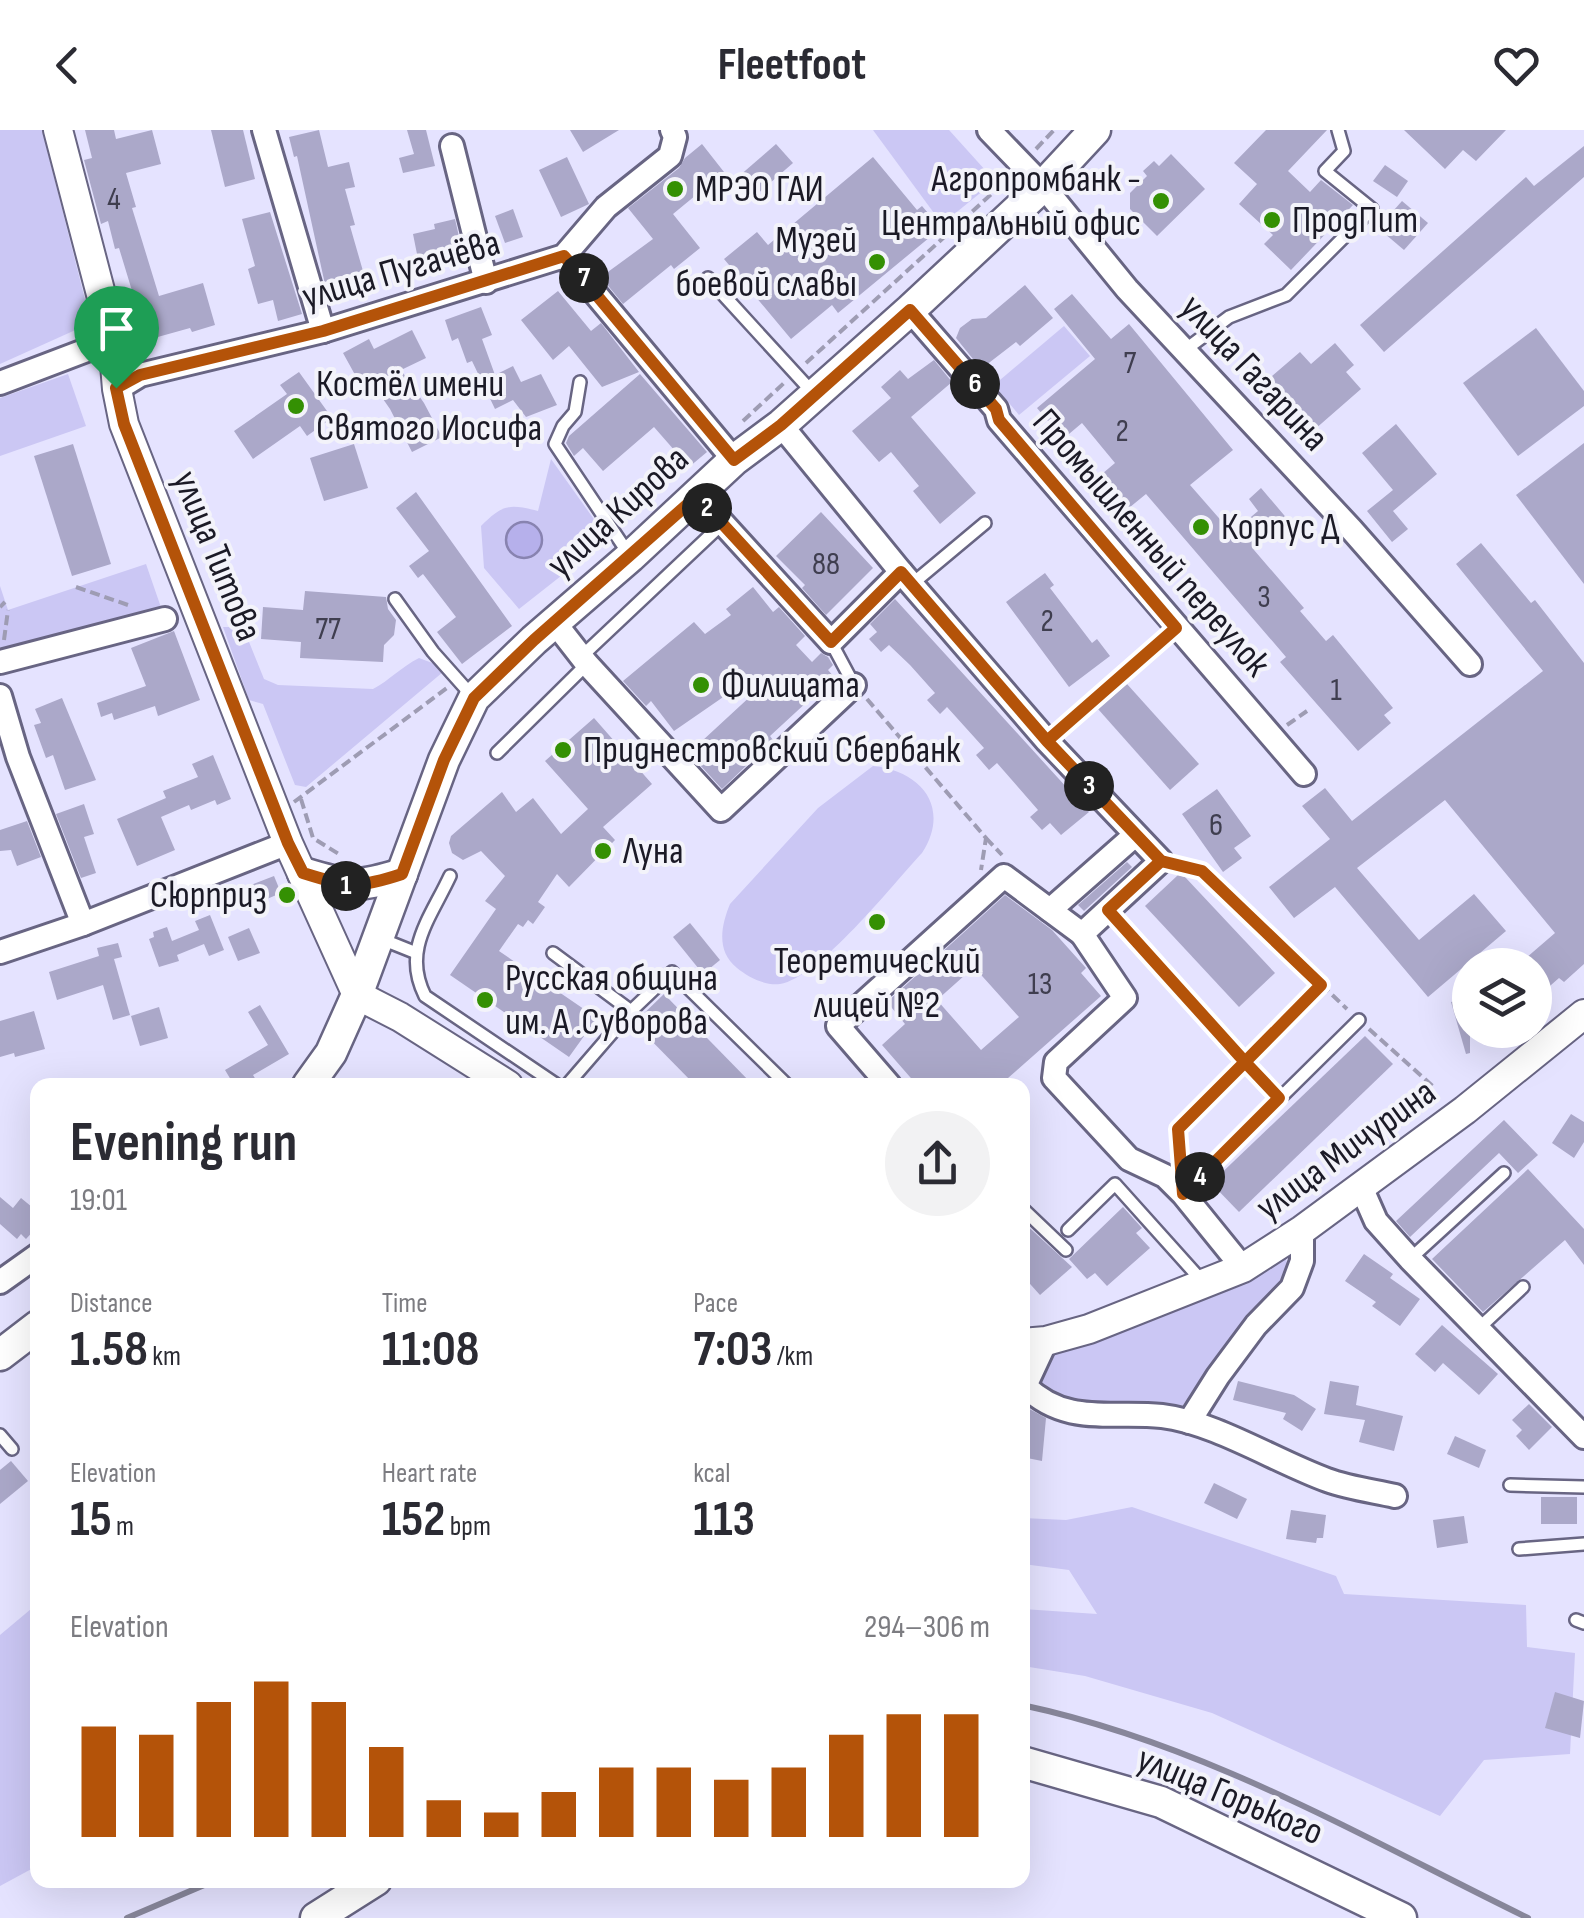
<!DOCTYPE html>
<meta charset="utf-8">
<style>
:root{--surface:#fff;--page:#f2f2f3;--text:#2b2b33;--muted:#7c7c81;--accent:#b45309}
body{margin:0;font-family:"Sofia Sans Condensed",sans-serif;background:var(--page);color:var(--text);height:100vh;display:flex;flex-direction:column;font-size:38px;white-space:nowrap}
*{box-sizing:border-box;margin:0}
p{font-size:32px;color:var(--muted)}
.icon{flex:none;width:55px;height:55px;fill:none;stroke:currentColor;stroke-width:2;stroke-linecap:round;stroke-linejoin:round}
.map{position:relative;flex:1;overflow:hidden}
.sheet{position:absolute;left:30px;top:948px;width:1000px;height:810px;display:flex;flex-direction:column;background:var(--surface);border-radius:20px;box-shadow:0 10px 40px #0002}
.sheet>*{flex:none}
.controls{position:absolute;left:1452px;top:818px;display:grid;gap:20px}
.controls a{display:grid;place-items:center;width:100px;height:100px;border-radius:50%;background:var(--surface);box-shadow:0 10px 40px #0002;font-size:50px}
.pin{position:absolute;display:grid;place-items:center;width:85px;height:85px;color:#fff;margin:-102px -42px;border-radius:50% 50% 50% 0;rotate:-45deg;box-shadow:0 0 10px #0007}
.pin .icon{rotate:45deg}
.km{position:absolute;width:50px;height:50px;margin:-25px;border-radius:50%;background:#222;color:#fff;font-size:28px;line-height:50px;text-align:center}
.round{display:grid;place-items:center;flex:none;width:105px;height:105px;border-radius:52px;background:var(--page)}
.head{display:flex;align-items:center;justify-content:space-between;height:170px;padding:0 40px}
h1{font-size:55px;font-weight:700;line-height:75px}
.metrics{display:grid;grid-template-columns:repeat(3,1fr);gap:15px;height:170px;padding:10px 40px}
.metrics div{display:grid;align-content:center}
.metrics b{font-size:50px;font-weight:700}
.metrics small{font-size:28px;font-weight:400}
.metrics p{font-size:28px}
.chart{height:280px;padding:20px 40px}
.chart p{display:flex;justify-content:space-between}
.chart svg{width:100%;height:180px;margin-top:10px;stroke:var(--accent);stroke-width:6}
header{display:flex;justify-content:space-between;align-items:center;height:130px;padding:0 40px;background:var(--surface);font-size:45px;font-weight:700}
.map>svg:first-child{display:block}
.green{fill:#cbc7f4}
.water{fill:#b6b0eb;stroke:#8883b0;stroke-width:2.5}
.building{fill:#aba8c9;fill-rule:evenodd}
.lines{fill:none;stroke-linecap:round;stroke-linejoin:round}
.service-casing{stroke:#686583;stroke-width:16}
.minor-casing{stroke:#686583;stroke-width:28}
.tertiary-casing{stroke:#686583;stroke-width:32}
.secondary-casing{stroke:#686583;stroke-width:35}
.path{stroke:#9e9cb3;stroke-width:4;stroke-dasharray:10 5;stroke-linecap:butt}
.service{stroke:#fff;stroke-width:11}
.minor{stroke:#fff;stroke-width:22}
.tertiary{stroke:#fff;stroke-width:28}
.secondary{stroke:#fff;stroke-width:30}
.rail{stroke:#87869a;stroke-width:6}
.route-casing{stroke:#fff;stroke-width:20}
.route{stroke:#b45309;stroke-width:12}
.poi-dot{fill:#349003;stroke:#f3f3fa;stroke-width:4}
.labels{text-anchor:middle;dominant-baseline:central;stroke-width:8;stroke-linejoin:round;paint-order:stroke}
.number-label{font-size:32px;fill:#3f3e4f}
.poi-label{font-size:38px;fill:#1b1a26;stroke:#f3f3fa;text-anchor:start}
.street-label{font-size:38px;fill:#1b1a26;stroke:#f3f3fa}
</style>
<header><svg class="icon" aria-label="back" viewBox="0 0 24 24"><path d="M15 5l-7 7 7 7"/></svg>Fleetfoot<svg class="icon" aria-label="heart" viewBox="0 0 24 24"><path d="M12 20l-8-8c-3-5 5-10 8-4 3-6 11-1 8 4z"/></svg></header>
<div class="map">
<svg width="1584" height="1788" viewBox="0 0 1584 1788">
<rect width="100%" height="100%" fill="#e5e3ff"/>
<!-- green -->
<g class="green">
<polygon points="0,0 42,0 91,193 0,234"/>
<polygon points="873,0 949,0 995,51 942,94"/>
<polygon points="1064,196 1090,226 1019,285 994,255"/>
<polygon points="68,244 86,296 0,326 0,268"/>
<path d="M551,329L608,409L519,479L484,438L481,396C503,374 509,374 538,381Z"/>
<polygon points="146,434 165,489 0,532 0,456 8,480"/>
<path d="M223,497H243L264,549L278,555L373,559C390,550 401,537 419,528L435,534L443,542L306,657L295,655L263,574L249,570Z"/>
<path d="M873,636C922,641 951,678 922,723C893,754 819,848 780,854C765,856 748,847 737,838C716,821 721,796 730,774L818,678Z"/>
<polygon points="1285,1126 1289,1139 1285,1157 1214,1235 1176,1284 1066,1281 1037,1253 1048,1223 1247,1154"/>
<polygon points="1132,1377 1336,1446 1344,1464 1526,1475 1527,1517 1575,1523 1570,1624 1484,1630 1440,1686 1212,1583 1085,1546 1023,1536 1023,1479 1097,1484 1069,1440 1023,1434 1023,1388 1066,1390"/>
<polygon points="37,1474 37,1736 0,1756 0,1505"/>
</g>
<!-- water -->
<circle class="water" cx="524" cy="410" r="18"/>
<!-- building -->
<g class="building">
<polygon points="85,0 114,0 116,9 152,0 161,34 126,43 136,77 132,78 159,166 203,153 215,195 192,202 190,198 147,210 119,118 115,119 108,91 101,94 84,30 92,28"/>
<polygon points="211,0 243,0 255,49 225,57"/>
<polygon points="319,0 328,37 349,32 355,57 345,59 355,95 350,96 365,148 326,159 297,26 294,27 289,7"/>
<polygon points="407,0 426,0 435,36 403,43 399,28 414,24"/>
<polygon points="570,0 619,0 583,22"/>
<polygon points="1266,0 1327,0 1288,41 1310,62 1321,50 1353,75 1291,140 1264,114 1273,105 1239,74 1257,54 1234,33"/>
<polygon points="1404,0 1506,0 1476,31 1463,20 1445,39"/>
<polygon points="702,14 724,42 673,84 700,118 674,139 671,135 623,174 601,147 653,109 628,78 679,38 685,28"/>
<polygon points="776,14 793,33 755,66 738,47"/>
<polygon points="1584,16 1584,47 1384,222 1360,195 1526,47 1534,56"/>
<polygon points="1171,24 1205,59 1157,106 1130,79 1130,63 1147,46 1143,41 1154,31 1159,36"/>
<polygon points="567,27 589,74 561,87 539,40"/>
<polygon points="873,27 917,80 922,76 941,98 838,183 832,175 791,209 724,129 757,102 768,115"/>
<polygon points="1385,35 1408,51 1397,67 1373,51"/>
<polygon points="1402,71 1428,93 1404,120 1378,98"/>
<polygon points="513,79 523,107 505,113 495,86"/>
<polygon points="270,82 302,184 278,191 273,170 258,174 248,139 255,136 242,89"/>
<polygon points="455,89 462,120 418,129 413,104 435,99 434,94"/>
<polygon points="1025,155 1053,188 1020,216 1016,212 981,239 956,208 960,198 972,189 986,188"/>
<polygon points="558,161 591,201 601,193 639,242 602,257 569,216 553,230 521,190"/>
<polygon points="1072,164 1111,209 1129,194 1233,320 1190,355 1232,403 1258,381 1249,369 1261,358 1295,398 1283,408 1277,400 1254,420 1304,478 1300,481 1326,511 1333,505 1393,578 1384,585 1391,593 1358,621 1280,532 1286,527 1146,364 1124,382 1096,349 1115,333 1082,293 1063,309 1037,278 1095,229 1054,179"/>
<polygon points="481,177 492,205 482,209 495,245 513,236 521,252 541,244 557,275 526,287 513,270 495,279 472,231 467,233 458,208 452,211 445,190"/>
<polygon points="1536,198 1584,261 1584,276 1518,326 1463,253"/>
<polygon points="412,200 426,228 401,240 424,273 442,307 412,322 390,279 374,256 364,261 343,223 369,209 374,219"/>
<polygon points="1335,213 1354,235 1346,242 1361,259 1314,300 1294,279 1284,289 1257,259 1300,222 1311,234"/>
<polygon points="934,230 952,252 911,287 976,363 940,394 913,361 919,356 891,322 879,332 852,301 891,268 881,257 900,240 908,249"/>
<polygon points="299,242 332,288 307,306 300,296 253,329 234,301 287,264 280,255"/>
<polygon points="640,244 707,322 689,337 654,297 603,341 583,318 574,326 566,313 569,306"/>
<polygon points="1396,294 1437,344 1393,381 1408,399 1392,412 1367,381 1393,360 1362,323"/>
<polygon points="1584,313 1584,454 1516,365"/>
<polygon points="73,314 111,434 72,446 34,326"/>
<polygon points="354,314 368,358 324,371 310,328"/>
<polygon points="416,362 512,496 462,534 437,502 456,487 423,444 418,448 409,436 429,421 396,378"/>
<polygon points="821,382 873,438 826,485 802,458 805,455 776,426"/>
<polygon points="1481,413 1531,473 1535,470 1584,533 1584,834 1564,852 1559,848 1535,869 1535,835 1518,835 1555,803 1445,670 1357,738 1419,810 1474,764 1506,801 1428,867 1335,757 1294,788 1269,757 1330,709 1302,676 1325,658 1352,691 1543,541 1456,434"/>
<polygon points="1045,443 1054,455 1050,458 1092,513 1097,509 1110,526 1069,557 1006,472"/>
<polygon points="753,457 773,482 779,477 805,506 796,515 812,532 821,523 828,527 833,535 828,540 834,547 770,606 773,610 722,659 689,623 754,563 745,552 674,601 651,571 646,576 623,551 694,492 705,504 731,485 726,479"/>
<polygon points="305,461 386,467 388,479 396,490 394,505 384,515 383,532 300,528 301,512 261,509 263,477 303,480"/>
<polygon points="895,469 1089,682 1061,705 1050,693 1042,700 1030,687 1038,680 997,633 989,640 976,625 984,618 947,577 940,584 927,570 935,563 910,535 889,515 881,522 869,509 877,502 870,494"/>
<polygon points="174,501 200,570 158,586 155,576 114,590 112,583 101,587 97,573 146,556 131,518"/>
<polygon points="1127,554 1199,634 1170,660 1098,579"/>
<polygon points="62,568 96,650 65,660 53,625 46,628 34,595 41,593 35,579"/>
<polygon points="594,588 652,654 603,697 615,710 569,757 557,744 538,772 545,777 533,794 528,790 523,797 518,794 499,821 597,888 569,927 450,845 496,779 485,771 505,746 481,721 463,730 452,723 449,713 451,706 502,662 516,682 533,668 561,704 588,679 545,631"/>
<polygon points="213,625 231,669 217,675 215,670 191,680 189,675 161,687 175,720 137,736 117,689 166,668 163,661 198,647 192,634"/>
<polygon points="1217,659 1251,706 1234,718 1242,728 1223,742 1182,684"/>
<polygon points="84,674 94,704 84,707 96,743 81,748 56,684"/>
<polygon points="27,691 41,727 17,736 11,720 0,721 0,700"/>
<polygon points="1127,732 1132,737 1084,781 1078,775"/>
<polygon points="1178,745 1185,747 1275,843 1239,877 1145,776"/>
<polygon points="274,746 281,763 253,775 246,757"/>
<path d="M1005,765L1052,800L1086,838L1081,843L1101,866L1000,955H917L882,915L905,894L887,872ZM974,837L1019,887L981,920L937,870Z"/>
<polygon points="210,785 224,820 209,826 204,814 177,825 179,831 159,837 149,809 154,807 153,802 167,797 172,811 199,800 195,791"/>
<polygon points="690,793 720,830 703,844 673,807"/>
<polygon points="249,798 260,823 238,831 228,807"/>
<polygon points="118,813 122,827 114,829 130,885 113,890 103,855 57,870 49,842 99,826 97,818"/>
<polygon points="664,864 753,955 695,955 634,893"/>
<polygon points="1470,867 1470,923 1466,924 1451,872"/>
<polygon points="260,875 289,924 253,945 259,955 234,955 225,940 268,915 248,882"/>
<polygon points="159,877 168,908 140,916 131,886"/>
<polygon points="34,881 45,919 15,927 14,923 0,927 0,891"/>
<polygon points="1365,906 1393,934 1239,1082 1211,1053"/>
<polygon points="1571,984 1584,992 1584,1012 1574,1028 1552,1013"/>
<polygon points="1504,990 1538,1025 1518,1043 1499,1023 1410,1107 1396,1091"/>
<polygon points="1528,1039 1584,1099 1584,1135 1565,1110 1483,1182 1432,1129"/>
<polygon points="0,1067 13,1078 21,1068 38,1082 38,1096 26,1109 21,1104 17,1109 0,1094"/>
<polygon points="1123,1077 1142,1098 1136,1103 1150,1118 1107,1156 1095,1143 1087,1149 1069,1129"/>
<polygon points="1022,1091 1072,1137 1040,1165 1022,1145"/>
<polygon points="1364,1124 1393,1144 1390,1148 1420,1169 1400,1196 1372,1176 1376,1172 1345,1151"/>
<polygon points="1442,1195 1498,1244 1479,1265 1443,1233 1435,1242 1415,1224"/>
<polygon points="1238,1251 1294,1265 1316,1279 1302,1301 1283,1289 1286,1283 1233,1270"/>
<polygon points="1330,1251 1359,1256 1356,1275 1403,1286 1394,1321 1359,1312 1365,1290 1324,1284"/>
<polygon points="1529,1274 1552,1297 1529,1320 1516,1306 1522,1300 1512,1290"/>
<polygon points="1022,1275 1046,1288 1042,1331 1022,1327"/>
<polygon points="1455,1306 1486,1320 1479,1338 1447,1324"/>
<polygon points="11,1331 28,1351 0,1374 0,1340"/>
<polygon points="1214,1353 1247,1369 1237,1389 1204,1373"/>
<rect x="1541" y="1367" width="36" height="27"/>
<polygon points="1291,1380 1326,1385 1323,1408 1317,1408 1316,1413 1286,1409"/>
<polygon points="1464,1386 1468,1413 1437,1418 1433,1390"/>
<polygon points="1555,1562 1584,1571 1580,1608 1545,1598"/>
</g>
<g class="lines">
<defs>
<g id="service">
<polyline points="708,148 815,265"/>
<polyline points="1185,220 1229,187 1286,165 1372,79 1325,41 1344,21 1338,0"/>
<polyline points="580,252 575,282 563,296 555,314 628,423"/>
<polyline points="912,454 985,393"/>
<polyline points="395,469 433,522 474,568"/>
<polyline points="831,512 854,555"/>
<polyline points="581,527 722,394"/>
<polyline points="1047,611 1176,498"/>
<polyline points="497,623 587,534"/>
<polyline points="1161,731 1202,741"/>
<path d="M450,746C430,789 402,820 425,866L557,955"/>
<polyline points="379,808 414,822"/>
<polyline points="553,823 631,881 567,955"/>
<polyline points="631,881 672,842 787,955"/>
<polyline points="1183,1059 1178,999 1296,881"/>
<polyline points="1183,1064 1359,890"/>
<polyline points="1022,1078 1066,1120"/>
<polyline points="1068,1100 1115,1054 1202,1151"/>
<polyline points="1410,1129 1504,1043"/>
<polyline points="1478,1199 1523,1157"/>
<polyline points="0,1305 12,1319"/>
<polyline points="1510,1355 1584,1357"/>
<polyline points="1519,1419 1584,1414"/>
<polyline points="1576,1490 1584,1493"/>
</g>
<g id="minor">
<polyline points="264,0 323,201"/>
<polyline points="989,0 1043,56 1127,159 1351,399 1470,534"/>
<polyline points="452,16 486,152"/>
<polyline points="564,126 734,330"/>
<polyline points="910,180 996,279 999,290 1304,644"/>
<polyline points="0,253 113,210"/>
<polyline points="117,259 140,245 323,201 564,126 606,77 670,26 675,7 672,0"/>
<polyline points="781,295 901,442 1047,611 1161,731 1082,804 1004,746 838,896 889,955"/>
<polyline points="697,365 831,512 901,442"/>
<polyline points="555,493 587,534 721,680 854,555"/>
<polyline points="0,532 165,489"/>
<polyline points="0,566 18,627 83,794"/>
<polyline points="1050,780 1134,706"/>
<polyline points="1082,804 1125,868 1056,932 1054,948 1129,1029 1165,1046 1183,1064 1243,1138"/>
<polyline points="0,822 83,794 288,713"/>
<polyline points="1361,1057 1376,1091 1410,1129 1584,1307"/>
<polyline points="0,1152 38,1125"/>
<path d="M1046,1211L1025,1256C1066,1296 1110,1281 1162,1286C1214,1292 1277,1332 1327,1350C1349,1358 1373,1361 1395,1366"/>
<polyline points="1189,1292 1218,1246 1256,1195 1292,1158 1302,1131 1302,1100"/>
</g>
<g id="tertiary">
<polyline points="58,0 113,210 117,259 124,294 288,713 357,865 400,887 508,955"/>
<polyline points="1022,1213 1046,1211 1089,1199 1243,1138 1302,1100 1465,980 1584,884"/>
</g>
<g id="secondary">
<path d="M303,743C348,757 357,758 402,744"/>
<polyline points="308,955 331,923 357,865 444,630 474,568 534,510 630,427 734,330 781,295 910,180 1043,56 1095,0"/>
<polyline points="0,1225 38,1196"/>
<polyline points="1022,1632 1161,1672 1401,1788"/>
<polyline points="316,1788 376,1750"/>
</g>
</defs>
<!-- service casing -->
<use href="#service" class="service-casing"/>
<!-- minor casing -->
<use href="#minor" class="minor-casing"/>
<!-- tertiary casing -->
<use href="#tertiary" class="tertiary-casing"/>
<!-- secondary casing -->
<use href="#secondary" class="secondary-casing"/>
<!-- path -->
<g class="path">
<polyline points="1036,19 1054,0"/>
<polyline points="806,233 1009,48"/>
<polyline points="743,291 784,253"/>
<polyline points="76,457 128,475"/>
<polyline points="0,477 5,472"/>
<polyline points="4,510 8,480"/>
<polyline points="867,569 986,708 981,740"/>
<polyline points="1287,595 1307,581"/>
<polyline points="301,669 313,708 342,726"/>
<polyline points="294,672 447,558"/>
<polyline points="986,708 1002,725"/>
<polyline points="1213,751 1347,879"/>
<polyline points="1120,795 1235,921"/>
<polyline points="1307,870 1321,855"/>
<polyline points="1369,899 1436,959"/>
<polyline points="1255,942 1269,958"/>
</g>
<!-- service -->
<use href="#service" class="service"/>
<!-- minor -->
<use href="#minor" class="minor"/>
<!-- tertiary -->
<use href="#tertiary" class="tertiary"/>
<!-- secondary -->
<use href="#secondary" class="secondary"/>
<!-- rail -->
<g class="rail">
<path d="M1022,1575C1205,1614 1362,1707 1528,1788"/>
<polyline points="127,1788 216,1750"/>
</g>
</g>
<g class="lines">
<defs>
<path id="route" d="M116,258L124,294L288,713L303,743C348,757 357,759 402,744L444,630L474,568L534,510L697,366L831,512L901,442L1047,611L1161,731L1108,780L1245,932L1178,999L1183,1064L1279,968L1245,932L1321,855L1202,741L1161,731L1047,611L1176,498L999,290L996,279L910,180L781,295L734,330L564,126L323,201L140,245L116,258"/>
</defs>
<!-- route casing -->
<use href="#route" class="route-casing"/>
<!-- route -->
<use href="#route" class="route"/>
</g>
<!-- markers -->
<g class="poi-dot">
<circle cx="675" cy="59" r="10"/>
<circle cx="1161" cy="71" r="10"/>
<circle cx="1272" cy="90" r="10"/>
<circle cx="877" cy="132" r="10"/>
<circle cx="296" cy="276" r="10"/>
<circle cx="1201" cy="397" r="10"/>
<circle cx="701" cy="555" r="10"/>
<circle cx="563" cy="620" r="10"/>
<circle cx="603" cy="721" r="10"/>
<circle cx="287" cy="765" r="10"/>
<circle cx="877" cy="792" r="10"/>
<circle cx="485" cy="870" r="10"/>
</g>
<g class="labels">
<!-- number labels -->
<g class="number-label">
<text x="114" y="69">4</text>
<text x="1130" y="233">7</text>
<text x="1122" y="301">2</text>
<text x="826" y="434">88</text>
<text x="1264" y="467">3</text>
<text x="1047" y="491">2</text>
<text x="328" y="499">77</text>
<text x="1336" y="560">1</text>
<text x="1216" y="695">6</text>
<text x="1040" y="854">13</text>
</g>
<!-- poi labels -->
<g class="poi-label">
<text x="1141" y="49" text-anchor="end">Агропромбанк -<tspan x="1141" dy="44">Центральный офис</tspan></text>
<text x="695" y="59">МРЭО ГАИ</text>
<text x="1292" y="90">ПродПит</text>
<text x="857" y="110" text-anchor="end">Музей<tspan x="857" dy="44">боевой славы</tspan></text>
<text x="316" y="254">Костёл имени<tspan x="316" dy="44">Святого Иосифа</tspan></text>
<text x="1221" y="397">Корпус Д</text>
<text x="721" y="555">Филицата</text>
<text x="583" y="620">Приднестровский Сбербанк</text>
<text x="623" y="721">Луна</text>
<text x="267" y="765" text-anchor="end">Сюрприз</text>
<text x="877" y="831" text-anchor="middle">Теоретический<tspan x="877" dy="44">лицей №2</tspan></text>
<text x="505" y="848">Русская община<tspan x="505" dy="44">им. А .Суворова</tspan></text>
</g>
<!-- street labels -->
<g class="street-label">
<text transform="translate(401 140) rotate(-16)">улица Пугачёва</text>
<text transform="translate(1254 243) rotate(47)">улица Гагарина</text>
<text transform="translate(618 382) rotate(-42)">улица Кирова</text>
<text transform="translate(1151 413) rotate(49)">Промышленный переулок</text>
<text transform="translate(217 426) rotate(68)">улица Титова</text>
<text transform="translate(1346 1020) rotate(-36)">улица Мичурина</text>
<text transform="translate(1230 1666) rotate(23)">улица Горького</text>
</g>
</g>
</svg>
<div class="controls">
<a><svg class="icon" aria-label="layers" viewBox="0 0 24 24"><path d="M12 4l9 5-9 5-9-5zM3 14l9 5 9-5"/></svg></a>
</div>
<div class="pin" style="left:116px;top:258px;background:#1e9e55"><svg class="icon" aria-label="arrive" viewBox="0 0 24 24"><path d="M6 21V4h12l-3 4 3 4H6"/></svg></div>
<b class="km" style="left:346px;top:756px">1</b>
<b class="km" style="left:707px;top:378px">2</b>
<b class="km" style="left:1089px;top:656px">3</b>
<b class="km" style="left:1200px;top:1047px">4</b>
<b class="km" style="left:975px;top:254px">6</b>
<b class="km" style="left:584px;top:148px">7</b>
<section class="sheet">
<div class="head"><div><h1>Evening run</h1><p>19:01</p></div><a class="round"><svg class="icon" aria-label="share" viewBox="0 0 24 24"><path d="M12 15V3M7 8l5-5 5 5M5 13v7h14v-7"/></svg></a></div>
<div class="metrics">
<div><p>Distance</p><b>1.58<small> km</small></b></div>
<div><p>Time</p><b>11:08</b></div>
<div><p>Pace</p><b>7:03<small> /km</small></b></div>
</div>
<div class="metrics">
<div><p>Elevation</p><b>15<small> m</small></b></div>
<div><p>Heart rate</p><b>152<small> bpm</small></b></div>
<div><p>kcal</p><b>113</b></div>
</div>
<div class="chart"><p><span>Elevation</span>294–306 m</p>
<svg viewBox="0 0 160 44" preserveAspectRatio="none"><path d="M5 44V17M15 44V19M25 44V11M35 44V6M45 44V11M55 44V22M65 44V35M75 44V38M85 44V33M95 44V27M105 44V27M115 44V30M125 44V27M135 44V19M145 44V14M155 44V14"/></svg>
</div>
</section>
</div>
